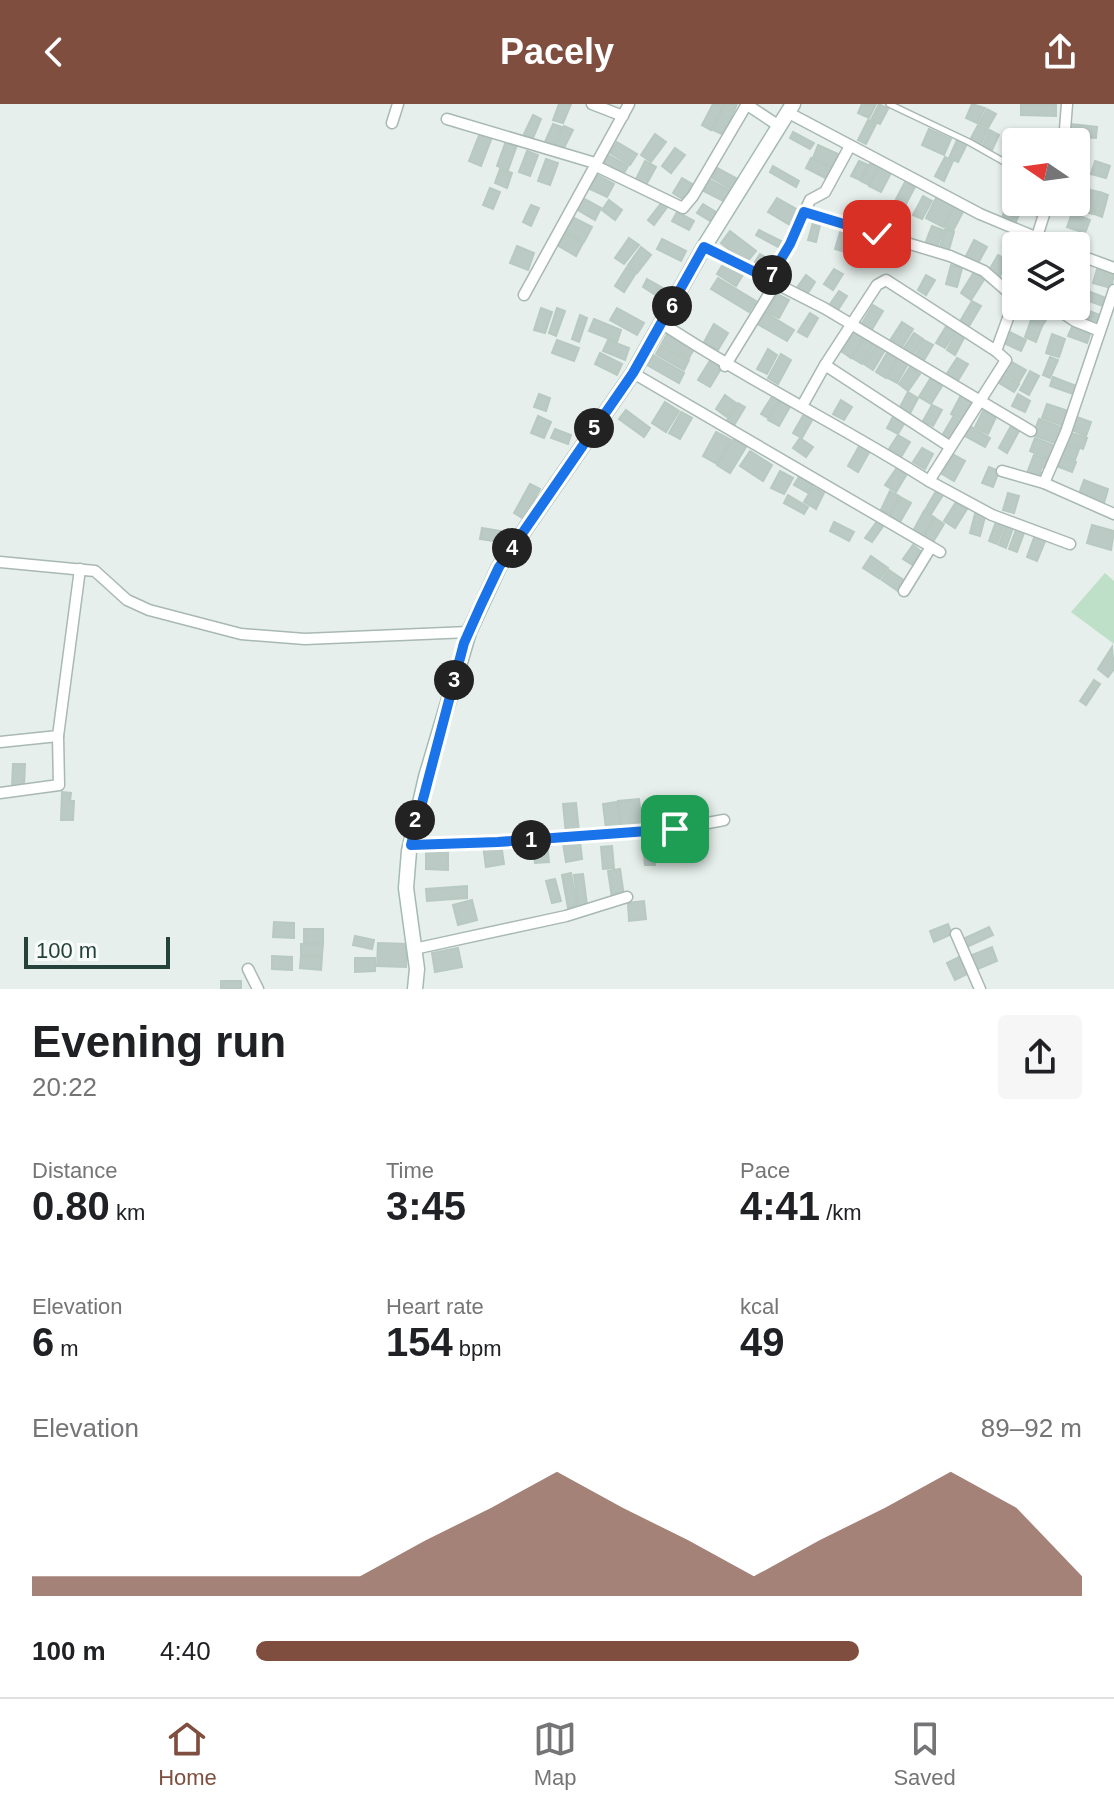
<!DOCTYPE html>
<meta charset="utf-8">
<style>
:root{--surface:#fff;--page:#f6f6f6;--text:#202124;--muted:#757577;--line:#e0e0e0;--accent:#7f4e3f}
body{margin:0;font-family:Helvetica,sans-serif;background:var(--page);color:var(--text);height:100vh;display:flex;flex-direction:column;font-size:30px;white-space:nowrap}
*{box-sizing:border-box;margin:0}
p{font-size:26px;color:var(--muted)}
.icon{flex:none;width:44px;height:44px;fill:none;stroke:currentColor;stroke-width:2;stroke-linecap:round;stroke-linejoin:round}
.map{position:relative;height:885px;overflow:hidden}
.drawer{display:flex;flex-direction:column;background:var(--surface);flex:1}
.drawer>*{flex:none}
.needle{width:52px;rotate:283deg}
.fabs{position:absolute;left:1002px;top:24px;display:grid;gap:16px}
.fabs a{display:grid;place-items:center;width:88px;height:88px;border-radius:8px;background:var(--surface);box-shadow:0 2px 6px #0004;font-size:40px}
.scale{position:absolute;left:24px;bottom:20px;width:146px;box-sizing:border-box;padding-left:8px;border:4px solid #24423a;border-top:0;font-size:22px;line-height:28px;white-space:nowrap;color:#24423a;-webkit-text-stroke:6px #f7fbf9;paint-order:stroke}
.pin{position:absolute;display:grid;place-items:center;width:68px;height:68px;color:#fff;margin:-34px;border-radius:16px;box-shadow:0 4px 12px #0006}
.km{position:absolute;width:40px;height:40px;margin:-20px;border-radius:50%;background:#222;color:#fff;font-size:22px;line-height:40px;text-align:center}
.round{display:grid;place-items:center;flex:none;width:84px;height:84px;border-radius:8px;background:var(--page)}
.headline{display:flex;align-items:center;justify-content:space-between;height:136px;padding:0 32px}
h1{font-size:44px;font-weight:600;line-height:60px}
.stats{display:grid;grid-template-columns:repeat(3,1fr);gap:12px;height:136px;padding:8px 32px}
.stats div{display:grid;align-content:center}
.stats b{font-size:40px;font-weight:600}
.stats small{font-size:22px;font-weight:400}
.stats p{font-size:22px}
.chart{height:224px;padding:16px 32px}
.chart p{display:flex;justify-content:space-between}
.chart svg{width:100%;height:144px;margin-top:8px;fill:var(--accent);opacity:.7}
ul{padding:0 32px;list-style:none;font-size:26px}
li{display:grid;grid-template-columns:128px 96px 1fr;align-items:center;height:60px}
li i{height:20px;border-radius:10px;background:var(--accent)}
header{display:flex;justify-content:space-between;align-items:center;height:104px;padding:0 32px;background:var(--accent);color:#fff;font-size:36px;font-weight:600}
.tabs{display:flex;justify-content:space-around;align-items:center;height:112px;border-top:2px solid var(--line);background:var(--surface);font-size:22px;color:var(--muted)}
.tabs a{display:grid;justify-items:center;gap:4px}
.tabs .on{color:var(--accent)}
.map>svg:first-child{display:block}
.green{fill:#bfe0c8}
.building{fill:#bbcac4;stroke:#b8c9c2;stroke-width:2}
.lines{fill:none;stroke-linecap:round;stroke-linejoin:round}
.service-casing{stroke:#a8b8b2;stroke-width:8}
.minor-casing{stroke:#a8b8b2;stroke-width:13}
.secondary-casing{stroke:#a4bbb3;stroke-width:17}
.service{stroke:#fff;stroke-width:5}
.minor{stroke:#fff;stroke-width:10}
.secondary{stroke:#fff;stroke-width:14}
.route-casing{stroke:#fff;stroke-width:16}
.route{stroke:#1a73e8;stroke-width:10}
</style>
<header><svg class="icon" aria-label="back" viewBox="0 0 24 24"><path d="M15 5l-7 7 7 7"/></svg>Pacely<svg class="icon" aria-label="share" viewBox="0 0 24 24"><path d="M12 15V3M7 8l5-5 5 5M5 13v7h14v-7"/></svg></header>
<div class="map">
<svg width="1114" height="885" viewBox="0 0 1114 885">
<rect width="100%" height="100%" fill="#e6efeb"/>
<!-- green -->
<polygon class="green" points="1105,469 1114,477 1114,540 1071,508"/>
<!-- building -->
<g class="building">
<polygon points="559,0 571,0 563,19 553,16"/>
<polygon points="713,0 724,0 711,26 702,21"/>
<polygon points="725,0 737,0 724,31 713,26"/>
<polygon points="862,0 876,0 869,14 858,9"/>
<polygon points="879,0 888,5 880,20 871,16"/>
<polygon points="972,0 985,4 977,19 966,14"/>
<polygon points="1021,0 1056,1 1056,12 1021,11"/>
<polygon points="987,5 996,10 988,24 979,19"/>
<polygon points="533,11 541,15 533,34 524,30"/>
<polygon points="868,16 876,20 866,40 858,36"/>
<polygon points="553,20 562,23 552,44 544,40"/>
<polygon points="1071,20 1097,23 1096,34 1069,32"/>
<polygon points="978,21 988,26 980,42 970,36"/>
<polygon points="564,22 573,26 562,48 554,44"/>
<polygon points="929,25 951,35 944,51 922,41"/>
<polygon points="990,26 999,31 992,46 983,41"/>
<polygon points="793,28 814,39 810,45 790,34"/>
<polygon points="480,29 492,33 481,62 469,57"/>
<polygon points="655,30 666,38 651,58 641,51"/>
<polygon points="957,36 967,40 958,58 949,54"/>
<polygon points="506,37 517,41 508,66 497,62"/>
<polygon points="617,38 637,50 630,61 610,49"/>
<polygon points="818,41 838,50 832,63 813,54"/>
<polygon points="675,44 685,51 671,69 662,62"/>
<polygon points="527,47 538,51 530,72 519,68"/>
<polygon points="608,51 628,62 623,71 603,60"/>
<polygon points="945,53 953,57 944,77 935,72"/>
<polygon points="811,54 833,65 827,75 806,64"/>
<polygon points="546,55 558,59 550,81 538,77"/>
<polygon points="645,57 656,63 646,81 636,75"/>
<polygon points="859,57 868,61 860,76 851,72"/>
<polygon points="1095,57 1110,62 1106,74 1091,70"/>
<polygon points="871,58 878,62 869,81 861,77"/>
<polygon points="880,61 892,67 881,88 869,82"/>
<polygon points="773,62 799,77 796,83 770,68"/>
<polygon points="717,64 741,77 735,87 712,74"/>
<polygon points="500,65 512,69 507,84 495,79"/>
<polygon points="597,71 614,80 607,93 590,85"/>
<polygon points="682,74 694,81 684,96 673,89"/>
<polygon points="706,74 735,89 729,100 700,85"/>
<polygon points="905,78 915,83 906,100 896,95"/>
<polygon points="490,84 500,88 493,105 483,101"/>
<polygon points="1091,86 1099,88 1093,110 1085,108"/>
<polygon points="1100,88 1108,91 1102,113 1094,110"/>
<polygon points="1009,91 1016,93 1016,98 1042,101 1038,112 1006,102"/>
<polygon points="923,92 932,97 922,115 913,111"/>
<polygon points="937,92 955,101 943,123 926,114"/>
<polygon points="583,94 601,104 595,116 576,105"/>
<polygon points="777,94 798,106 790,121 768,108"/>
<polygon points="609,96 622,106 615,116 602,106"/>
<polygon points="860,97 870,100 864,120 854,118"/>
<polygon points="662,98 668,102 654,121 648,116"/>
<polygon points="703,100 721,111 715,120 697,109"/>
<polygon points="531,101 539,104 531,122 523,118"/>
<polygon points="871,101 883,104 877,126 865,122"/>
<polygon points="955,101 964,106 953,127 944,122"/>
<polygon points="1006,103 1020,108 1016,118 1002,114"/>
<polygon points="884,106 894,109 888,129 878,127"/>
<polygon points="677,108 694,117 689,126 672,117"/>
<polygon points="1072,109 1090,116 1085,129 1067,123"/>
<polygon points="572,113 592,123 584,138 565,128"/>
<polygon points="814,115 821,117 816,138 808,136"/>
<polygon points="932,122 943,126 937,144 925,140"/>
<polygon points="841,125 855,129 849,149 835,145"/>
<polygon points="945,125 954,128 948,149 939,146"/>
<polygon points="759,126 781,137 778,143 756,131"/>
<polygon points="730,127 756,147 746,159 721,139"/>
<polygon points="562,128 583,139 576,152 555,140"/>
<polygon points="862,132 874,136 868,156 856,152"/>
<polygon points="629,134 639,141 624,160 615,154"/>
<polygon points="662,135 686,147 681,157 657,145"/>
<polygon points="974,136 987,143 977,161 965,154"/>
<polygon points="888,141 901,145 896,163 882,159"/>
<polygon points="517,142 534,149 528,166 510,159"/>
<polygon points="641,143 651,151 637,169 628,161"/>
<polygon points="760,150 772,157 765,168 753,161"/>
<polygon points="998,151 1009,157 998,175 988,168"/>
<polygon points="725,157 744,169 736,182 717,170"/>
<polygon points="1011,157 1016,159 1014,180 1003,175"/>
<polygon points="951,161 962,164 957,183 946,180"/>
<polygon points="627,163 636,169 624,188 615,182"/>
<polygon points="834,165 843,170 833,186 824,180"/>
<polygon points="1097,165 1114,170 1111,184 1093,179"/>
<polygon points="974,168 985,174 971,196 961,189"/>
<polygon points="806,171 815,178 806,192 796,185"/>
<polygon points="926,171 935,176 926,191 918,186"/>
<polygon points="718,174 756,197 749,208 711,185"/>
<polygon points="647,175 670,188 665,197 643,183"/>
<polygon points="1083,185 1106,194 1103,202 1080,194"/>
<polygon points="839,187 847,192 836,209 828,203"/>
<polygon points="777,190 789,196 779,214 767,208"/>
<polygon points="972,197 981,202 968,224 959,219"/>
<polygon points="873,201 883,207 871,227 861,221"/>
<polygon points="1041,202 1052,207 1042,222 1032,215"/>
<polygon points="1079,203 1100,211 1096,223 1074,215"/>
<polygon points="541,204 552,208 545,229 534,226"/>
<polygon points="557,204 565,207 556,232 549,229"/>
<polygon points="617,204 644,219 637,231 610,216"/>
<polygon points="761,206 794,226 787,237 754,218"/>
<polygon points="810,209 818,214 807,233 798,228"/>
<polygon points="580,211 587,214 579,238 572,235"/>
<polygon points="594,215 621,226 617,238 589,227"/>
<polygon points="1031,216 1042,222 1036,238 1025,233"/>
<polygon points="902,218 913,225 900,246 889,238"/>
<polygon points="714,220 728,229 718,246 704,238"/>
<polygon points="947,221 956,227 945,244 936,239"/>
<polygon points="1072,223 1090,230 1087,239 1068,232"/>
<polygon points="1008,227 1026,236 1021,247 1002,238"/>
<polygon points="853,228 863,234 851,254 841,247"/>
<polygon points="957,228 965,232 955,251 947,246"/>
<polygon points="914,229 923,235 911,253 902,247"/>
<polygon points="667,230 694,245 689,254 662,239"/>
<polygon points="1052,230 1065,235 1059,253 1046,249"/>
<polygon points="864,234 874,240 862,260 852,254"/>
<polygon points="557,236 579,244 574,257 552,249"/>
<polygon points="608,236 629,244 625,256 603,247"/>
<polygon points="924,236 933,241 923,258 914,253"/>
<polygon points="661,241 689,256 684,266 656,250"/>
<polygon points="876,241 885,246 873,266 864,260"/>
<polygon points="768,245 777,251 767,270 757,265"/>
<polygon points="600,249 622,260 617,271 595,260"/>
<polygon points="887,249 897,254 886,274 876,268"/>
<polygon points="781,250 791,256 778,280 768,274"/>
<polygon points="653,251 684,269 679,279 647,261"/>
<polygon points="1050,253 1058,256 1050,274 1043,271"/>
<polygon points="898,254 908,260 897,279 888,274"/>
<polygon points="957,254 968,260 957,278 946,271"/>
<polygon points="711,255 722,263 710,283 698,276"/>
<polygon points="1010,257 1026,266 1019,278 1003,268"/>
<polygon points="910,263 920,270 908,287 899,280"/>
<polygon points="1030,267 1039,272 1029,291 1020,286"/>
<polygon points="999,268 1019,280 1014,288 994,276"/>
<polygon points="1053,273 1079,283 1076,291 1050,282"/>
<polygon points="930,275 942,282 931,300 919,293"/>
<polygon points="908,288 918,294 908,313 898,307"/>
<polygon points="539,290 550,294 546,307 534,303"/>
<polygon points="1018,290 1030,297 1025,308 1012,302"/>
<polygon points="725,291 736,299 727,313 716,305"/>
<polygon points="773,291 780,295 768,314 761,310"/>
<polygon points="961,291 975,298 965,317 951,310"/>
<polygon points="781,295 791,301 779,322 768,316"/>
<polygon points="841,296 852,303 844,316 833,310"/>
<polygon points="665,298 679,307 666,328 652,319"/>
<polygon points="738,299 745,303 733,323 726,318"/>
<polygon points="1047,300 1068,307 1064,322 1042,314"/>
<polygon points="932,301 942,306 933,322 923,317"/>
<polygon points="626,306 650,324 644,333 619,315"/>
<polygon points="983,307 996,313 988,330 975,323"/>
<polygon points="681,308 692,314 680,335 669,329"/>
<polygon points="805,308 814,313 802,334 793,329"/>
<polygon points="894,311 905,318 898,330 887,324"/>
<polygon points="538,312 551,318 544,334 531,329"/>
<polygon points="1074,312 1091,318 1086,332 1069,325"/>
<polygon points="953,313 960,317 950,335 943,330"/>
<polygon points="1039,315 1063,324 1057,340 1033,331"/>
<polygon points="970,322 990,334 985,343 965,332"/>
<polygon points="1011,322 1019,327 1007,349 999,344"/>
<polygon points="555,325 571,331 568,340 551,334"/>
<polygon points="716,328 731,336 717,360 703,352"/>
<polygon points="1071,329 1087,334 1083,345 1068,339"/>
<polygon points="898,331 910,338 901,353 889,345"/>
<polygon points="800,334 813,343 806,353 793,344"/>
<polygon points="1035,334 1058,343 1053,357 1030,347"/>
<polygon points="734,335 746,343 730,369 717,361"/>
<polygon points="861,339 871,345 858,368 848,362"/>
<polygon points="1063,339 1079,345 1075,356 1059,350"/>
<polygon points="922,344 933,350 925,365 913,358"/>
<polygon points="750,347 772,361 763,377 740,362"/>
<polygon points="954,351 965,357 954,377 942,370"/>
<polygon points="1034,351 1051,357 1048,365 1042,363 1040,368 1046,370 1044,376 1027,369"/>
<polygon points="1059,352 1076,358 1072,368 1056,362"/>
<polygon points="898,362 908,368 896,388 885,381"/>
<polygon points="989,363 999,367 993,383 982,379"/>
<polygon points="780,367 793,374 784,390 771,384"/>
<polygon points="800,371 814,378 808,389 794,381"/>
<polygon points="1084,376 1108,385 1104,399 1079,390"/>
<polygon points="530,380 540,385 524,415 514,409"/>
<polygon points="813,383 824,389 816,405 804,398"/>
<polygon points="890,387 899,392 890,410 881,406"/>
<polygon points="936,387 943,391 931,410 925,406"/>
<polygon points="1008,389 1019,392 1014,409 1003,406"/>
<polygon points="788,391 808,403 804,410 784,399"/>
<polygon points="900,393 911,399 900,418 889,413"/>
<polygon points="956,398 967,405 955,424 944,417"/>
<polygon points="976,406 986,409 980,432 970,429"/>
<polygon points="924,407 934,413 923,432 913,427"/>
<polygon points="935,414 944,420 933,438 924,433"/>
<polygon points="997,415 1005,418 997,440 989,437"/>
<polygon points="878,416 884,421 872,438 865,434"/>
<polygon points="834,418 854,428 849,437 830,427"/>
<polygon points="1007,418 1014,421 1006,444 999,441"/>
<polygon points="1092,421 1114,427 1111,446 1087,439"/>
<polygon points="1017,423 1025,426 1017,448 1009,445"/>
<polygon points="482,424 501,427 500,438 480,435"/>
<polygon points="1035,431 1046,435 1037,457 1027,453"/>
<polygon points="913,441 923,449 914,462 903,455"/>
<polygon points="871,452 888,464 880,475 863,464"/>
<polygon points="889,466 905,477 898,487 882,476"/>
<polygon points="1112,543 1114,565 1108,573 1098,565"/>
<polygon points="1094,576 1100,580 1086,601 1080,597"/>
<polygon points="13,660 25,660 24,683 12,682"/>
<polygon points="62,688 71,689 70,697 74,697 73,716 61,716"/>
<polygon points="639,695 642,721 621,723 618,697"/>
<polygon points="617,698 620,724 606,725 603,700"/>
<polygon points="576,699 579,728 566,730 563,700"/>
<polygon points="652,731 655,761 645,761 642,732"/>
<polygon points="580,737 582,755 566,758 563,739"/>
<polygon points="547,738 549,758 535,759 533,739"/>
<polygon points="501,740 504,760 486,763 483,742"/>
<polygon points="612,742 614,764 603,765 601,743"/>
<polygon points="426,748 448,748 448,766 426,765"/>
<polygon points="620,765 624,792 612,794 608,767"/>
<polygon points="571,769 577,802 568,804 562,771"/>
<polygon points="583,770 587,801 578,802 574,771"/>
<polygon points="555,775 561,797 552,799 546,777"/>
<polygon points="467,782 467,794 427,797 426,785"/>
<polygon points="472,796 477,816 458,821 453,801"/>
<polygon points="644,797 646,815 629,817 628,799"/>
<polygon points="274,818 294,819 294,834 273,833"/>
<polygon points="948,820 952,830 934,838 930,827"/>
<polygon points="989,823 993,831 967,843 963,835"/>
<rect x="304" y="825" width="19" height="14"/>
<polygon points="355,832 374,836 372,845 353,841"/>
<polygon points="378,839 407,840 406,863 377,862"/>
<polygon points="301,840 323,840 322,851 301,851"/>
<polygon points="992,843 997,857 973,867 967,853"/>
<polygon points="458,844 462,863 435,868 432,849"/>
<polygon points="272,852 292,853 292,866 272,865"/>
<polygon points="301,852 322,853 321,866 300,864"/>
<polygon points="961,852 969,869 955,876 947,859"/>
<polygon points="355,854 375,854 375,867 355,868"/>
<rect x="221" y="877" width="20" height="8"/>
</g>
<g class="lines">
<defs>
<polyline id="service" points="889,0 969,38 1015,64"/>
<g id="minor">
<polyline points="592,0 623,12"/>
<polyline points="746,0 779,22"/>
<polyline points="787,8 980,110 1057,142"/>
<polyline points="447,15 595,59 598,63 683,104 693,92 747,0"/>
<polyline points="392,19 398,0"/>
<polyline points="1064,38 1067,0"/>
<polyline points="804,108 950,152 984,167 1015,194"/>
<polyline points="1034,142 1048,98"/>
<polyline points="704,143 824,204 1031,327"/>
<polyline points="1076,150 1114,164"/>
<polyline points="769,175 790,140 810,96 825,88 850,42"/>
<polyline points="524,191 629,0"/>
<polyline points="1052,202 1075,217 1100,227"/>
<path d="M663,220C749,277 842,322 929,377"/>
<polyline points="996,247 1016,192"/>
<polyline points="825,261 877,181 886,176 996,247 1006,256 929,377 992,411 1070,440"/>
<polyline points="725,262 776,179"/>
<polyline points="633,269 940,448"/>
<polyline points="802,302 825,261 949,342"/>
<polyline points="1002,367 1044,379 1066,328 1114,186"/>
<polyline points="1044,379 1114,410"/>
<polyline points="0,458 95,467 127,496 149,506 241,530 305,535 469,528"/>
<polyline points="904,487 931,443"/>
<polyline points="0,638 58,632 80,465"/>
<polyline points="0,689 59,681 58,632"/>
<polyline points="411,741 498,738 675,725 724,716"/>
<polyline points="956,830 980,885"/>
<polyline points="414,845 566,812 627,793"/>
<polyline points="248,865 258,885"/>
</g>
<polyline id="secondary" points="415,885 417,865 406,784 409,747 426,673 469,528 499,463 633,269 704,143 793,0"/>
</defs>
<!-- service casing -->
<use href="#service" class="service-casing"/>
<!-- minor casing -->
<use href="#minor" class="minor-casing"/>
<!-- secondary casing -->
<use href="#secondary" class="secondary-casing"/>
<!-- service -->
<use href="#service" class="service"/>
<!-- minor -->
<use href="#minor" class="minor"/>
<!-- secondary -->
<use href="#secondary" class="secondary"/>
</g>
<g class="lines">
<defs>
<polyline id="route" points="675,725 498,738 411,741 464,539 481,501 499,463 633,269 704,143 769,175 790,140 804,108 877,130"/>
</defs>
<!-- route casing -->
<use href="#route" class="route-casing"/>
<!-- route -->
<use href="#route" class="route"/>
</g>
</svg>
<div class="fabs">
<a><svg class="needle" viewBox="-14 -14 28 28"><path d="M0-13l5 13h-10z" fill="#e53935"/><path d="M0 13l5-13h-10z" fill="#757577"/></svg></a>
<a><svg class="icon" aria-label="layers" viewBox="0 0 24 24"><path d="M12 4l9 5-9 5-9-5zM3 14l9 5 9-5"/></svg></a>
</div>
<div class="scale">100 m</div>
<div class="pin" style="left:675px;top:725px;background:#1e9e55"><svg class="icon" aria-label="arrive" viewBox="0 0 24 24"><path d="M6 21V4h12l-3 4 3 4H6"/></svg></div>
<div class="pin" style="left:877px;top:130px;background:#d93025"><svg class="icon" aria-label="check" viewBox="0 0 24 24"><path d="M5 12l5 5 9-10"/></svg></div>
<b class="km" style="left:531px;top:736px">1</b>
<b class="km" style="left:415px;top:716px">2</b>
<b class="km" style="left:454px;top:576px">3</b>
<b class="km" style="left:512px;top:444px">4</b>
<b class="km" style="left:594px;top:324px">5</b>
<b class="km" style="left:672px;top:202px">6</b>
<b class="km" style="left:772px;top:171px">7</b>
</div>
<section class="drawer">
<div class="headline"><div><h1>Evening run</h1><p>20:22</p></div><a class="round"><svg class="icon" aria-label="share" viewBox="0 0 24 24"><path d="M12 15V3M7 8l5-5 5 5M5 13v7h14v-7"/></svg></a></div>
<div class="stats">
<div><p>Distance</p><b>0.80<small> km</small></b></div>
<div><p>Time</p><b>3:45</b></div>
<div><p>Pace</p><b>4:41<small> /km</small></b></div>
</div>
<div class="stats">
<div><p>Elevation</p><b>6<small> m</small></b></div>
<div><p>Heart rate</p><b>154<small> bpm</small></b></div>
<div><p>kcal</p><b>49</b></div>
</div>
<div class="chart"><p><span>Elevation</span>89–92 m</p>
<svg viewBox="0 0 160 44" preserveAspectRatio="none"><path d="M0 44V38L10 38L20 38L30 38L40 38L50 38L60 27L70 17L80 6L90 17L100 27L110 38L120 27L130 17L140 6L150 17L160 38V44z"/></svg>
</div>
<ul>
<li><b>100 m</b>4:40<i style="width:73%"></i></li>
</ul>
</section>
<nav class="tabs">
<a class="on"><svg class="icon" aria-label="home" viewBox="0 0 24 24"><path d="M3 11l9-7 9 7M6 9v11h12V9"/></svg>Home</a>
<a><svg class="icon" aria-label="map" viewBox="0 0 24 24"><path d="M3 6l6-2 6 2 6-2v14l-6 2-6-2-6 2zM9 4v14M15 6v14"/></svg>Map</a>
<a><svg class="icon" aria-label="saved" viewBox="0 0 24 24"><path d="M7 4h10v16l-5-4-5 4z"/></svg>Saved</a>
</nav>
